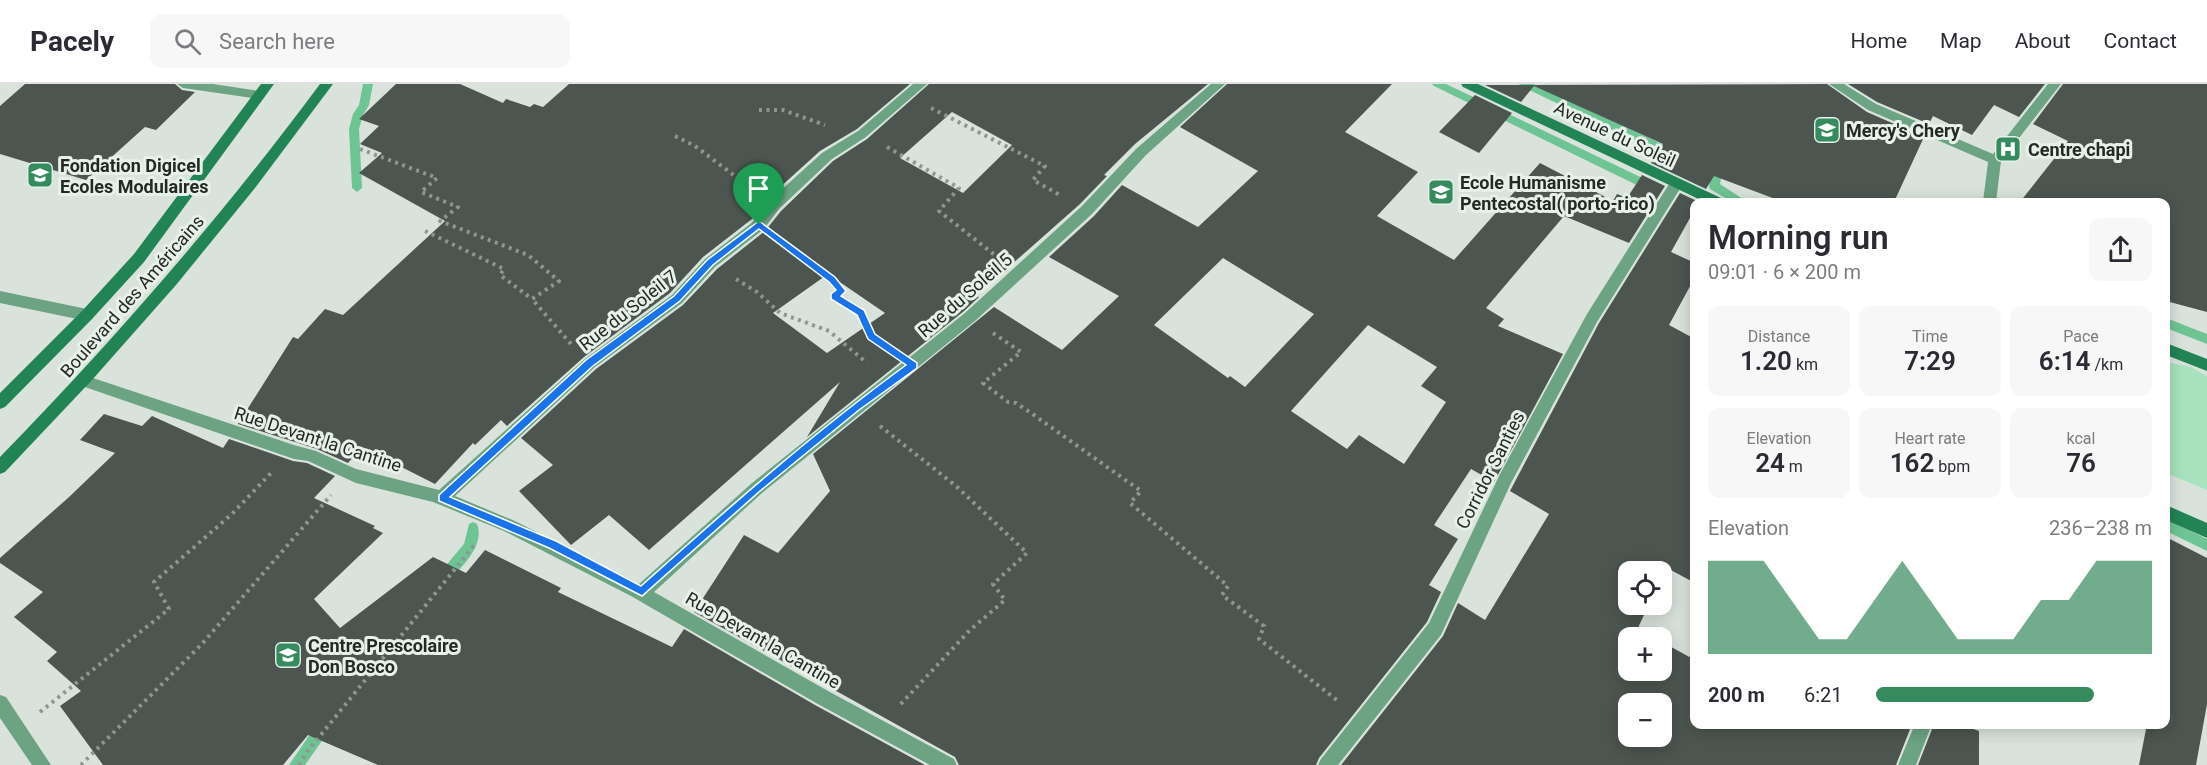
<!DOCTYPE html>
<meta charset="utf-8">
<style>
:root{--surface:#fff;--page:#f7f7f7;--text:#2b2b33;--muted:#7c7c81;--line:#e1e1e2;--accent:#368b5e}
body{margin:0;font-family:Roboto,sans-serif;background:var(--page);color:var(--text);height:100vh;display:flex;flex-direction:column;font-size:22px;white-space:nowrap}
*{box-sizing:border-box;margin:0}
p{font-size:20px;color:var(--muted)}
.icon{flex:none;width:33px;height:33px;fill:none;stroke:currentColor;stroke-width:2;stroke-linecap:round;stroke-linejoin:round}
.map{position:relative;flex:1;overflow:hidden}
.side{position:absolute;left:1690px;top:114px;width:480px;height:531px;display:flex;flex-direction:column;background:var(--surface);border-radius:12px;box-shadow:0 3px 15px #0003}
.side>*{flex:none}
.buttons{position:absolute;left:1618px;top:477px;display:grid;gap:12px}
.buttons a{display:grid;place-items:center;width:54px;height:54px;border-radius:12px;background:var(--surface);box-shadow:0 3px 15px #0003;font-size:30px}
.pin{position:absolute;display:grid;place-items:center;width:51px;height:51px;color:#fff;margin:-62px -26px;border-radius:50% 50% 50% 0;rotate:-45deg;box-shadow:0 0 6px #0007}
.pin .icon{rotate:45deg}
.round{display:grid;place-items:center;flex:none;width:63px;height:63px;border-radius:12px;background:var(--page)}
.head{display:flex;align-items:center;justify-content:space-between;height:102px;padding:0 18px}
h1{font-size:33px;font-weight:600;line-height:45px}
.stats{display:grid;grid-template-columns:repeat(3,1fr);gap:9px;height:102px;padding:6px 18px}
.stats div{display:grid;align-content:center;border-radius:12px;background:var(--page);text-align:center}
.stats b{font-size:26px;font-weight:600}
.stats small{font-size:16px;font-weight:400}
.stats p{font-size:16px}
.chart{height:168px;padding:12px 18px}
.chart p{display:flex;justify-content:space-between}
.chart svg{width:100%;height:108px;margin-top:6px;fill:var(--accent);opacity:.7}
ul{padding:0 18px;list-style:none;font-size:20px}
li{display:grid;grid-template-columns:96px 72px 1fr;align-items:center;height:45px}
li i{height:15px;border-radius:8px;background:var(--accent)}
header{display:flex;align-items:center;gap:36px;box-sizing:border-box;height:84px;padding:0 30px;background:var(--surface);border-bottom:2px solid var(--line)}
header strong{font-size:28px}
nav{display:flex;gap:33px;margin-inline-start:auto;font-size:21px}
.search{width:420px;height:54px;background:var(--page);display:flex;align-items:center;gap:15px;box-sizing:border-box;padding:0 21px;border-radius:12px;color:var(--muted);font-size:22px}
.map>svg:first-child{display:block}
.green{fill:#a8e2be}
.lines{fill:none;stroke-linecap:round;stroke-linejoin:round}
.stream{fill:#6fc494;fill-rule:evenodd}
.building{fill:#4c554f;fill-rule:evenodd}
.path{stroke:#8e9690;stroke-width:4;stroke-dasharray:3 4.5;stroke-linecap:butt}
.minor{fill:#6ca382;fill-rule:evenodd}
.secondary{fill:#228455;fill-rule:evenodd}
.route{fill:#1a73e8;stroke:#fff;stroke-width:1.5;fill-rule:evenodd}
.labels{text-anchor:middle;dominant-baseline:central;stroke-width:6;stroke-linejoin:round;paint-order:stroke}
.poi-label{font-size:18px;font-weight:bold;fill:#252926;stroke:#e6f1e9;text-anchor:start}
.street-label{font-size:18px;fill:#252926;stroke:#e6f1e9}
</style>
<header>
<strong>Pacely</strong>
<div class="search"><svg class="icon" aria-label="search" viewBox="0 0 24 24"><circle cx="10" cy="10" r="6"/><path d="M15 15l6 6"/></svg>Search here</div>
<nav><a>Home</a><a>Map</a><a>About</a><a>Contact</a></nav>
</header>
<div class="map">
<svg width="2207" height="681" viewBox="0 0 2207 681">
<rect width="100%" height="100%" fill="#d9e3dc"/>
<!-- green -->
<polygon class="green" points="2166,278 2191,283 2207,292 2207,406 2166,389"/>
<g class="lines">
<!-- stream -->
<g class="stream">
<polygon points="363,0 373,0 369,21 363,31 359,45 362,104 357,108 352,104 349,45 353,30 359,21"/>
<polygon points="1432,0 1446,0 1657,101 1658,104 1657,107 1649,107 1434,2"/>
<polygon points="1519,0 1533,0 1679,68 1680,71 1675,75 1671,74 1521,2"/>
<polygon points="1700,82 1720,92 1721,95 1720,100 1743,115 1744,118 1732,118 1710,105 1709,102 1710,97 1695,86"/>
<polygon points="2166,234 2207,250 2207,260 2166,244"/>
<polygon points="2166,435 2207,455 2207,467 2166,447"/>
<path d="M473,438L477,440C486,462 459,485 447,500L442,502L437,500L436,496L437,492L464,460L469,440Z"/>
<polygon points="324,635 329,637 331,642 329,647 305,681 289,681 319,637"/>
</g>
</g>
<!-- building -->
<g class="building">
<polygon points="25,0 175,0 182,6 195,8 156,46 145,43 86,96 0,70 0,22"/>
<polygon points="396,0 460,0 503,19 506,15 530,23 534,20 543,23 569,0 910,0 857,45 820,67 767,115 752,135 703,173 670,209 584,273 507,342 501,336 475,361 473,359 435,400 362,363 348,379 317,365 238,340 293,253 298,255 325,225 343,231 445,137 359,89 382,69 360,60 379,42 359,35"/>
<path d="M929,0H1208L1135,60L1104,91L1107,92L1080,120L976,212L979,213L964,227L807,353L840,298L649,466L609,431L571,461L519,407L553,381L521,354L596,285L683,221L717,185L765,147L781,127L833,77L867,55ZM952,28L1012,61L963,109L900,74ZM828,190L885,229L827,269L773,229Z"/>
<path d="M1227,0H1392L1345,48L1418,88L1377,132L1454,176L1540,79L1613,117L1617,110L1627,114L1642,91L1665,102L1629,159L1564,132L1486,224L1504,235L1498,242L1563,270L1494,398L1471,385L1434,441L1458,455L1429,501L1441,508L1427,538L1319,674L1316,681H959L955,673L694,528L744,451L778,469L830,407L813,370L994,223L1062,266L1119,212L1049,173L1094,132L1122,101L1198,143L1258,87L1180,43ZM1223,174L1314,230L1245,303L1230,292L1228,294L1154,241ZM1368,241L1437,283L1421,302L1446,318L1404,380L1359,351L1347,365L1291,327Z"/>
<polygon points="1827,0 1867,28 1924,53 1894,118 1783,118 1714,92 1706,105 1651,79 1663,60 1534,2 1521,18 1485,1"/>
<polygon points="1848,0 2045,0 2019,33 1994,21 1972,51 1933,32 1929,40 1877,18"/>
<polygon points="2063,0 2207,0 2207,228 2166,217 2166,118 2020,118 2068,57 2033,40"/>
<polygon points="1475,11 1512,29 1479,69 1439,48"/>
<path d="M1680,109L1699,118H1695V125L1671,168L1695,179V193L1669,241L1695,255V499L1667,484L1662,495V488H1629V520H1649L1638,544L1654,554H1629V586H1662V558L1695,576V640H1912L1896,681H1341L1443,552L1458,519L1485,536L1549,430L1510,407L1599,239ZM1629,620H1662V652H1629Z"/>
<polygon points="104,330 142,342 152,332 223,364 229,355 293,377 307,379 335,392 314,414 375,442 373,444 383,449 314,515 340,544 433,473 466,489 485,466 561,504 558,508 672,563 684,545 815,621 925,681 378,681 308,651 283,681 103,681 60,622 81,607 47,577 57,568 14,533 43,508 0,479 0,474 68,414 115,369 80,356"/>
<polygon points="2166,453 2207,474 2207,620 2196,681 2139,681 2147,640 2166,640"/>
<polygon points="1934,640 1959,640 1979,647 1979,681 1918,681"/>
</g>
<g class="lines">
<!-- path -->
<g class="path">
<polyline points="931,24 1045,82 1033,96 1060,111"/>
<polyline points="759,26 783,26 825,41"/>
<polyline points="675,52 695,62 751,104"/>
<polyline points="887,63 959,104 939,127 996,172"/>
<polyline points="360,65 437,94 421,108 458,123 440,137 528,171 559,197 532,215 571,260"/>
<polyline points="425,147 504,185 500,191 532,215"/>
<polyline points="780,158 821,186 842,207 834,213 860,229 871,252 886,262"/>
<polyline points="736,195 757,208 780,229 829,247 867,279"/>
<polyline points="993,249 1021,268 983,299 1008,318 1016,319 1031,329 1141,407 1130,419 1228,502 1222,511 1264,542 1259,555 1338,617"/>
<polyline points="880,342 956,402 1027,469 993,500 1005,516 970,546 900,621"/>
<polyline points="40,628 169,525 154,498 232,430 271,389"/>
<polyline points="81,681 201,561 331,411"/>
<polyline points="299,681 307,668 476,459"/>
</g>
<!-- minor -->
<g class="minor">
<polygon points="177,0 213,0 259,7 265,11 259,15 183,4"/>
<polygon points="913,0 927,0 866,53 832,75 779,125 764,145 715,183 682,219 595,283 455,412 515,437 639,500 752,399 965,229 1082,122 1136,65 1211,0 1225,0 1146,71 1092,130 975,237 762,409 654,508 828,607 954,675 957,681 930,681 816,619 631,512 504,447 433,418 356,399 308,377 294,375 79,301 77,297 79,293 84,291 294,361 316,367 356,385 439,406 585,275 672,211 705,175 754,137 769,117 822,69 858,47"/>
<polygon points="1829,0 1844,0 1876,20 1993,70 2048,0 2061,0 2001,77 1996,118 1983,118 1988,78 1868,26"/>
<polygon points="1676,95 1683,100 1597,238 1511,399 1441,551 1338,681 1318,681 1321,675 1429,539 1500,390 1587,230 1671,97"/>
<polygon points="0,207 87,225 92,227 94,231 92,235 87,237 0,219"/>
<polygon points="0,611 6,613 51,681 32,681 0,634"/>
<polygon points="1915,640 1932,640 1916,681 1898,681"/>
</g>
<!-- secondary -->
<g class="secondary">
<polygon points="261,0 274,0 144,178 92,235 5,323 0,325 0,309 82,227 134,170"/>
<path d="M320,0H333L255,104L176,201L92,296L5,388L0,390V373C115,255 222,132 320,0Z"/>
<polygon points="1461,0 1478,0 1721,114 1723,118 1705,118 1463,3"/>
<polygon points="2166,259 2207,275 2207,287 2166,271"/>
<polygon points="2166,421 2207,439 2207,454 2166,436"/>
</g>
</g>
<!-- route -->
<path class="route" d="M759,137L835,193L846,207L841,212L864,226L875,250L917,279V284L859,326L760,407L642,512L549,464L439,417V411L586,276L674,212L707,176ZM759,145L829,198L836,206L831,210V215L857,231L868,255L906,281C813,349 727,425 641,502L556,457L450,413L593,282L680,217L713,181Z"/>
<!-- icons -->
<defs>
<symbol id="school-square" viewBox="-11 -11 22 22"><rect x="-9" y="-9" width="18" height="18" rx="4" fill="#368b5e" stroke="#e6f1e9"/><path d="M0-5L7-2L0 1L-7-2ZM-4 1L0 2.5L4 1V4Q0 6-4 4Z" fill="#fff"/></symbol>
<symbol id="hospital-square" viewBox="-11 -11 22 22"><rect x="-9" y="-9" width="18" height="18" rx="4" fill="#368b5e" stroke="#e6f1e9"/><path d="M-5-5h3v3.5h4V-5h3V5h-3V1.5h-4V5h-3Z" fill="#fff"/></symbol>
</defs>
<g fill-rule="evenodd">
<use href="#school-square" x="1812" y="31" width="30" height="30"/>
<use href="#hospital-square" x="1993" y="50" width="30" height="30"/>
<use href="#school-square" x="25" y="76" width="30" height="30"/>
<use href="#school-square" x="1426" y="93" width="30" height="30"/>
<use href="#school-square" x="273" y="556" width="30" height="30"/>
</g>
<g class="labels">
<!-- poi labels -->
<g class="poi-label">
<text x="1846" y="46">Mercy's Chery</text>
<text x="2028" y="65">Centre chapi</text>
<text x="60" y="81">Fondation Digicel<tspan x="60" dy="21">Ecoles Modulaires</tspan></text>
<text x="1460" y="98">Ecole Humanisme<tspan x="1460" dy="21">Pentecostal( porto-rico)</tspan></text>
<text x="308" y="561">Centre Prescolaire<tspan x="308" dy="21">Don Bosco</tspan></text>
</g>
<!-- street labels -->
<g class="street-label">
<text transform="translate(1615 50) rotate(25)">Avenue du Soleil</text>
<text transform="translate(965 211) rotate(-41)">Rue du Soleil 5</text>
<text transform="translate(132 212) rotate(-49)">Boulevard des Américains</text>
<text transform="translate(628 226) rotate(-38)">Rue du Soleil 7</text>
<text transform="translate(318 355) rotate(18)">Rue Devant la Cantine</text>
<text transform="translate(1490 386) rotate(-63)">Corridor Santies</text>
<text transform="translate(763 556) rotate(30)">Rue Devant la Cantine</text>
</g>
</g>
</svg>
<div class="buttons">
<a><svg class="icon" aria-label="locate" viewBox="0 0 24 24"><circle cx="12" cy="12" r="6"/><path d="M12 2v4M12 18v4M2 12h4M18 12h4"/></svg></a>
<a>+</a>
<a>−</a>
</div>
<div class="pin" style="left:759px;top:141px;background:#1e9e55"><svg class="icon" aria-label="arrive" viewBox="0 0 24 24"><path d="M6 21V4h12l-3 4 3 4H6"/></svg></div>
<section class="side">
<div class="head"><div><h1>Morning run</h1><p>09:01 · 6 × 200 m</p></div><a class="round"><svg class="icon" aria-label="share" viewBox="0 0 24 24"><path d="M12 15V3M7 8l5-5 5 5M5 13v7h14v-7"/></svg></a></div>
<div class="stats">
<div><p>Distance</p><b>1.20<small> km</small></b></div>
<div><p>Time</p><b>7:29</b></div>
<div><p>Pace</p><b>6:14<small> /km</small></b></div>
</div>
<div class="stats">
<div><p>Elevation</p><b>24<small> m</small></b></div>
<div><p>Heart rate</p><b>162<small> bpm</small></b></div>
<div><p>kcal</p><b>76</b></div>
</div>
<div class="chart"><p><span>Elevation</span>236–238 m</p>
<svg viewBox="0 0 160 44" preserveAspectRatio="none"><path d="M0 44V6L10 6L20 6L30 22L40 38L50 38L60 22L70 6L80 22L90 38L100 38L110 38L120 22L130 22L140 6L150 6L160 6V44z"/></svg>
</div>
<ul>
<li><b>200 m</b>6:21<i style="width:79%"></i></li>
</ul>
</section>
</div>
